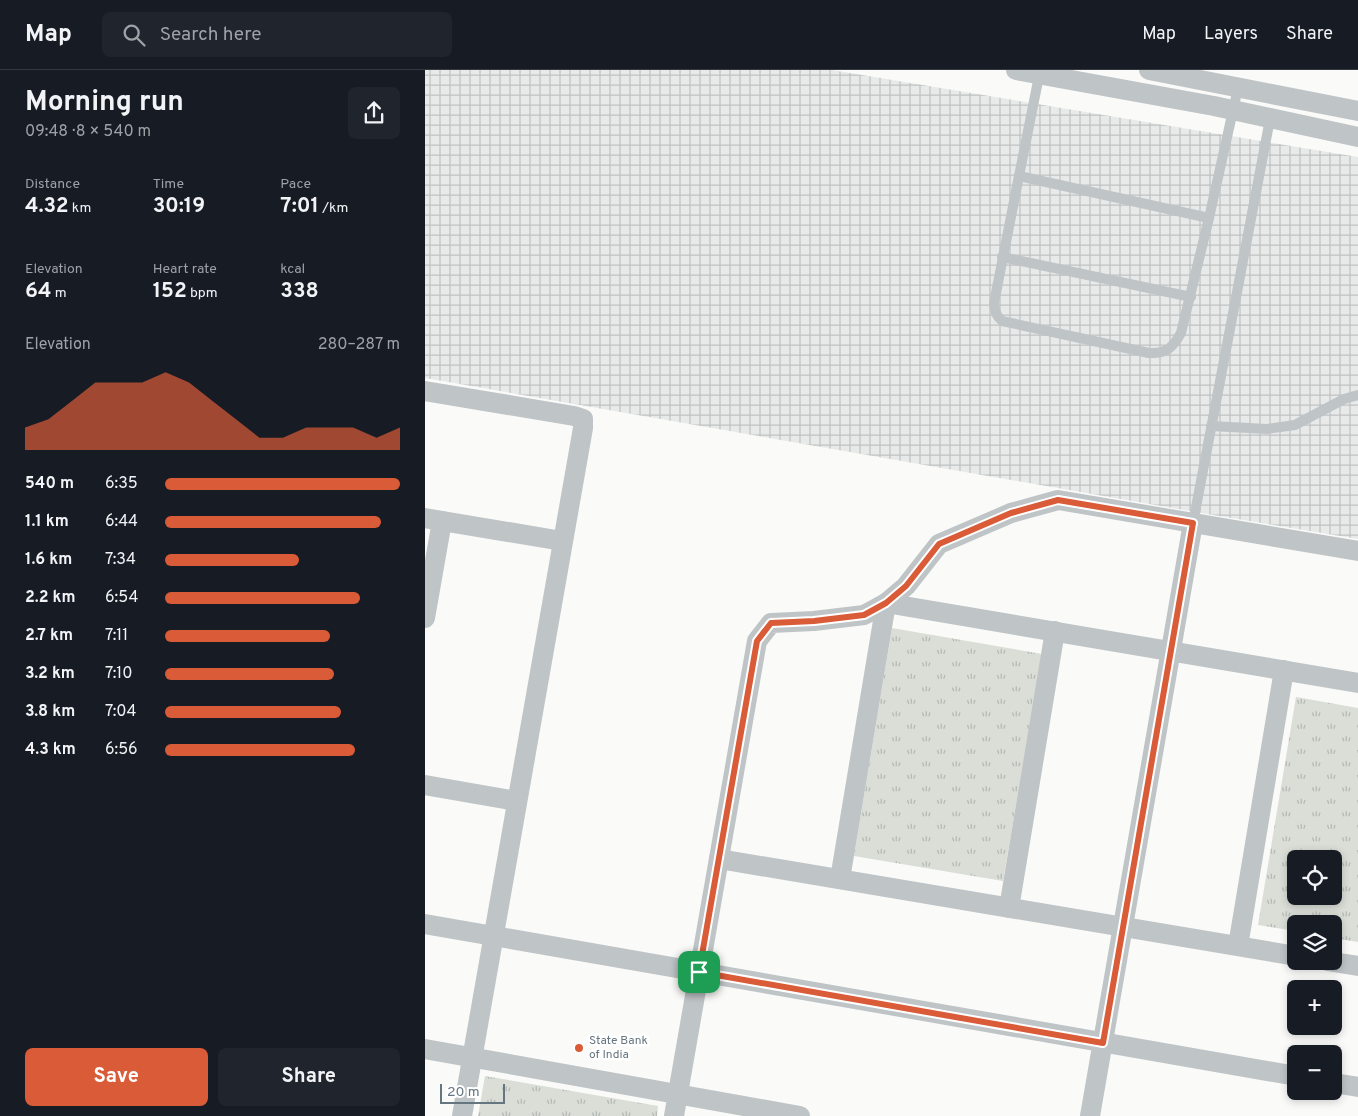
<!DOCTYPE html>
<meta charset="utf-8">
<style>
:root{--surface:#171b24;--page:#20242c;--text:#f1f3f6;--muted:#9ea1a6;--line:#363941;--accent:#da5b37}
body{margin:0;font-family:Overpass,sans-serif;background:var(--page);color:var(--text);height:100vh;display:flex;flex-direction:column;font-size:19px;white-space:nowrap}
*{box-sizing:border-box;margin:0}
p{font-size:16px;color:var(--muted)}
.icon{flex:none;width:28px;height:28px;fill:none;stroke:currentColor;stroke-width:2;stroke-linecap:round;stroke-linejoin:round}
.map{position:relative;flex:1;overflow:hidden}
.panel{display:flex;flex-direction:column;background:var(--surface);width:425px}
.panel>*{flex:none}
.buttons{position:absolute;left:862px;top:780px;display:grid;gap:10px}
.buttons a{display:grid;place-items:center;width:55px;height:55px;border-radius:8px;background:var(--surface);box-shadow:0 2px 8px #0003;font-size:25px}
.scale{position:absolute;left:15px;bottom:12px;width:65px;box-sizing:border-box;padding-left:5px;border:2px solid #667681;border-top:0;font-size:14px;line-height:18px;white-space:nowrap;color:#667681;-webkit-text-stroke:4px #fff;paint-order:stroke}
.pin{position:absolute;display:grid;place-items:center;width:42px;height:42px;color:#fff;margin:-21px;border-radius:10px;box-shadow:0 2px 8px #0006}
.round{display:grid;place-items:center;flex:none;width:52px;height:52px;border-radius:8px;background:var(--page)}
.headline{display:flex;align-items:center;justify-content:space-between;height:85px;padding:0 25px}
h1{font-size:28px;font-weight:700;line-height:38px}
.metrics{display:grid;grid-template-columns:repeat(3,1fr);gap:8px;height:85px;padding:5px 25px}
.metrics div{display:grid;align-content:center}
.metrics b{font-size:21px;font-weight:700}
.metrics small{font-size:14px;font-weight:400}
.metrics p{font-size:14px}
.chart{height:140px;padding:10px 25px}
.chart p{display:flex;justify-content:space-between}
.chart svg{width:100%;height:90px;margin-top:5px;fill:var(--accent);opacity:.7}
.button{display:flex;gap:10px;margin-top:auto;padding:10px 25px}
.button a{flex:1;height:58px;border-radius:8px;background:var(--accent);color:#fff;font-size:20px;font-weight:700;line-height:58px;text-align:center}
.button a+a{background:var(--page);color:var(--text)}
ul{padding:0 25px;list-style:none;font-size:16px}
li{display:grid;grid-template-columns:80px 60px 1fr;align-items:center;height:38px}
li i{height:12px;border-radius:6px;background:var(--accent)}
header{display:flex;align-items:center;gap:30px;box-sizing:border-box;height:70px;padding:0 25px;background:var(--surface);border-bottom:1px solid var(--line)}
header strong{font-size:24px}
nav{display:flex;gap:28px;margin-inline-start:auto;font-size:18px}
.search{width:350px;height:45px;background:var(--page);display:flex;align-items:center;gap:12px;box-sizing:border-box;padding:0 18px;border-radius:8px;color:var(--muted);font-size:19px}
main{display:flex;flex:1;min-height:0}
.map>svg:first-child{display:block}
.industrial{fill:url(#industrial-grid)}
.park{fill:url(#park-tufts);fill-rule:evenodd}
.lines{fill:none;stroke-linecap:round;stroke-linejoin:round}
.service{stroke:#bfc4c7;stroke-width:10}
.minor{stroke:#bfc4c7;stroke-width:20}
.route-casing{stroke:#fff;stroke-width:10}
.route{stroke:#da5b37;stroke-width:6}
.poi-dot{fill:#da5b37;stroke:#fff;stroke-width:2}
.labels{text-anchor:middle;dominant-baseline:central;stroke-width:5;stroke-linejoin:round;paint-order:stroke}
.poi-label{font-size:12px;fill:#667681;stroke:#fff;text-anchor:start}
</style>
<header>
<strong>Map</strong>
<div class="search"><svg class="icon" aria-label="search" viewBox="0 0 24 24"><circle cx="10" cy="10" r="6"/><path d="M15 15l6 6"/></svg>Search here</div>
<nav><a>Map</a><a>Layers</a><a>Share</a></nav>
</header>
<main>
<section class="panel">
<div class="headline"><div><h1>Morning run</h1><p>09:48 · 8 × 540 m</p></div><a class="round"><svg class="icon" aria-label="share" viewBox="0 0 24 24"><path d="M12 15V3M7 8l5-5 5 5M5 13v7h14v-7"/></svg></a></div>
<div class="metrics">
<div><p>Distance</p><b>4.32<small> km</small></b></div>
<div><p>Time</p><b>30:19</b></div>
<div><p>Pace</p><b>7:01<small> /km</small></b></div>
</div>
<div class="metrics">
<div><p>Elevation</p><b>64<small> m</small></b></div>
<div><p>Heart rate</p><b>152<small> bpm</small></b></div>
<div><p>kcal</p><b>338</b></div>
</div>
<div class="chart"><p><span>Elevation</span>280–287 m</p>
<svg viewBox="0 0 160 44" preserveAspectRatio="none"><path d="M0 44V33L10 29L20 20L30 11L40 11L50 11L60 6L70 11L80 20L90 29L100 38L110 38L120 33L130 33L140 33L150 38L160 33V44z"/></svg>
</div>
<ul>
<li><b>540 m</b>6:35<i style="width:100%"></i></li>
<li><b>1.1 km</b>6:44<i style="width:92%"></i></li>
<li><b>1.6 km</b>7:34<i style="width:57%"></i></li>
<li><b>2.2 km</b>6:54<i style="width:83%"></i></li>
<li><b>2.7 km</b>7:11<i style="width:70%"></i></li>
<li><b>3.2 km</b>7:10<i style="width:72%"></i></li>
<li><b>3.8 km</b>7:04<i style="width:75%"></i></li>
<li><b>4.3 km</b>6:56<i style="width:81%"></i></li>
</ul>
<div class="button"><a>Save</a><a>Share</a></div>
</section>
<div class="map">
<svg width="933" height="1046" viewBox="0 0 933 1046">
<defs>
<pattern id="industrial-grid" width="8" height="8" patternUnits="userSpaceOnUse" patternTransform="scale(1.25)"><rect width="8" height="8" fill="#e8e9e9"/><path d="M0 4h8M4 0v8" fill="none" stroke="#c0c1c2"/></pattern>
<pattern id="park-tufts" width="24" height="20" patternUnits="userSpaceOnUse" patternTransform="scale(1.25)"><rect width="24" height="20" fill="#daded7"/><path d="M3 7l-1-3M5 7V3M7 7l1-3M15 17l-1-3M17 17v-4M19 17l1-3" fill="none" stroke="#b5b9b4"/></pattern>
</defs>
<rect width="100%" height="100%" fill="#fafaf8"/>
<!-- industrial -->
<polygon class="industrial" points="0,0 407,0 933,87 933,469 770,442 0,308"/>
<!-- park -->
<g class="park">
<polygon points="467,558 617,584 578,811 429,786"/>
<path d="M871,627L933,638V872L909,868V854H871V861L833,855ZM871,789H909V826H871Z"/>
<polygon points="60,1006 233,1036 232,1046 53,1046"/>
</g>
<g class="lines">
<!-- service -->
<g class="service">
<polyline points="615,1 594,106 784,148 813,18"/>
<path d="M594,106L569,233C569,241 571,246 577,251L724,283C742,284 748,277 756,263L784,148"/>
<polyline points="577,187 766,227"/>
<polyline points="786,356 842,359 870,355 919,329 933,325"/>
<polyline points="768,453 845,49"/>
</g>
<!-- minor -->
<g class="minor">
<polyline points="591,0 789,36 933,67"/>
<polyline points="724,0 933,41"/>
<polyline points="0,321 149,346 158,349 158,358 37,1046"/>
<polyline points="0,448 137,471"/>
<polyline points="0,548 17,451"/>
<polyline points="0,715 92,731"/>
<polyline points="294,789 871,886"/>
<polyline points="415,809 461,533 933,613"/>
<polyline points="584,838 630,561"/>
<polyline points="0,854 871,1006"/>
<polyline points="813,876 859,600"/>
<polyline points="902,891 933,896"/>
<polyline points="0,979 375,1046"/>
<polyline points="909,1013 933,1017"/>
<polyline points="249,1046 332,571 346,553 389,551 439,545 461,533 481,516 514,474 586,443 633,430 933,481"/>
<polyline points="665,1046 768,453"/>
</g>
</g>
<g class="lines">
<defs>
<polygon id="route" points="633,430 768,453 678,973 274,902 332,571 346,553 389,551 439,545 461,533 481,516 514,474 586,443"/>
</defs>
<!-- route casing -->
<use href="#route" class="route-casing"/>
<!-- route -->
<use href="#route" class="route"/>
</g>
<!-- markers -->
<circle class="poi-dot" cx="154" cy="978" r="5"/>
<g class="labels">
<!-- poi labels -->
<g class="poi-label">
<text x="164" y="971">State Bank<tspan x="164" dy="14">of India</tspan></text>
</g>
</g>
</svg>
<div class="buttons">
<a><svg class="icon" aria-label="locate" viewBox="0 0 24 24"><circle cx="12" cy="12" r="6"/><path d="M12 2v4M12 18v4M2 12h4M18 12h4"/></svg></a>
<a><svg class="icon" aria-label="layers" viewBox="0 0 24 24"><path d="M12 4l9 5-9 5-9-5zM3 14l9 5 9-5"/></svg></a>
<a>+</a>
<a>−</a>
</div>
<div class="scale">20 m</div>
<div class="pin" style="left:274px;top:902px;background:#1e9e55"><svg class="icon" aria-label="arrive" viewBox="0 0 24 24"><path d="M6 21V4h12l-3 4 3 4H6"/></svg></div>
</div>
</main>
